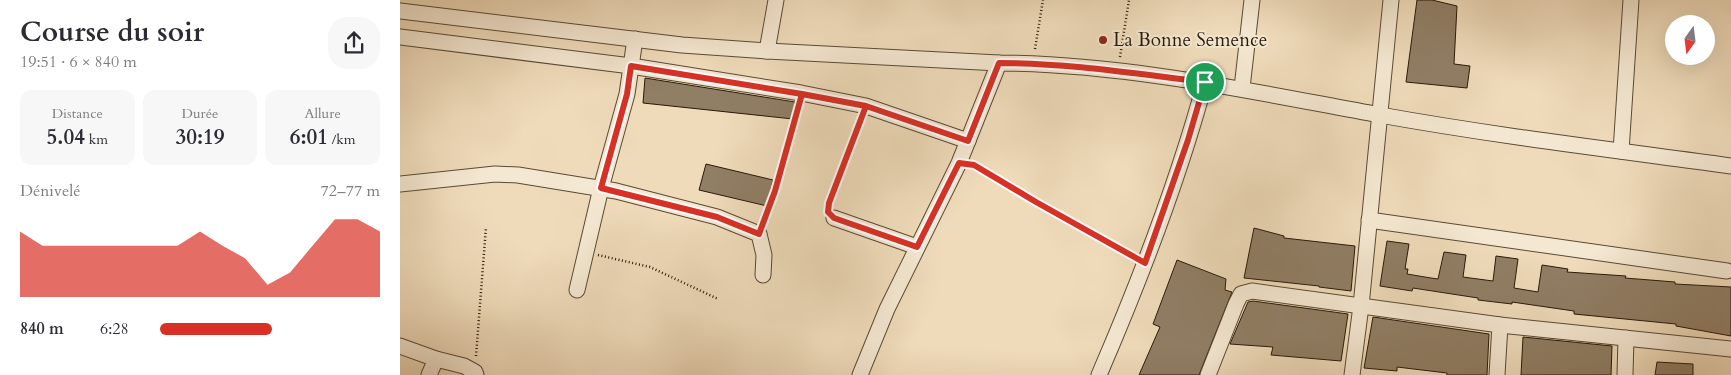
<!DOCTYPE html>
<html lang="fr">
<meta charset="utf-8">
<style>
:root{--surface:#fff;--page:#f7f7f7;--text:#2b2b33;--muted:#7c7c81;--accent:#d93025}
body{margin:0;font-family:Cardo,serif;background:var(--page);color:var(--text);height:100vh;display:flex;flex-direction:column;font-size:19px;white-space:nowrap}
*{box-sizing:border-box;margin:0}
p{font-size:16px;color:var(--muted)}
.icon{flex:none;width:28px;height:28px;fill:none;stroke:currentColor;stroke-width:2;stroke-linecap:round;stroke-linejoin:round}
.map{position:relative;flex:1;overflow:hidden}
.drawer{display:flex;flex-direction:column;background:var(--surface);width:400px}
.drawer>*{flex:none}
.needle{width:32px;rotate:194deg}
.controls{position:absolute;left:1265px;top:15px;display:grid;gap:10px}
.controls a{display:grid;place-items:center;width:50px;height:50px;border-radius:50%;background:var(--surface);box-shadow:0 5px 20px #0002;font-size:25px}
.pin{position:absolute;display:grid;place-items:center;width:42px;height:42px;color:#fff;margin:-21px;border:2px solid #fff;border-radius:50%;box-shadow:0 1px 5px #0007}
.round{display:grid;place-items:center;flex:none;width:52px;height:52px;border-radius:20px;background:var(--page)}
.summary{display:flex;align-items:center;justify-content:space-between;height:85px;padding:0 20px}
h1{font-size:28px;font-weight:800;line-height:38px}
.metrics{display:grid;grid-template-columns:repeat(3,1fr);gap:8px;height:85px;padding:5px 20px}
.metrics div{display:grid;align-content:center;border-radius:12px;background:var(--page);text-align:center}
.metrics b{font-size:21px;font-weight:800}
.metrics small{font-size:14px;font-weight:400}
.metrics p{font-size:14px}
.chart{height:140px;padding:10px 20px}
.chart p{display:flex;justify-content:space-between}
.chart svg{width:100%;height:90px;margin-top:5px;fill:var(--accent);opacity:.7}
ul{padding:0 20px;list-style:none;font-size:16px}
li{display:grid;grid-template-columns:80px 60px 1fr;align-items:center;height:38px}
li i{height:12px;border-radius:6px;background:var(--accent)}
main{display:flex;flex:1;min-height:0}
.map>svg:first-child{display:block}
.building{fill:#907e65;stroke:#291908}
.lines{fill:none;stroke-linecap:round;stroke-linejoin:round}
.street-casing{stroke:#5a4a34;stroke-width:17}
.path{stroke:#291908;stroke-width:2.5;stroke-dasharray:1 2.5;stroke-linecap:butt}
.street{stroke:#f5e8d2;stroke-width:15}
.route-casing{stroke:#fff;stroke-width:10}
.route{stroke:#d93025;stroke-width:6}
.poi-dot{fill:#8f2418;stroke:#f5e8d2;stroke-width:2}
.labels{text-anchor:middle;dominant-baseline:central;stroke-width:4;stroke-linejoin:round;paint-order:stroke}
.poi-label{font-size:19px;fill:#291908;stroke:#f5e8d2;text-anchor:start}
</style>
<main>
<section class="drawer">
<div class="summary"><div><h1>Course du soir</h1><p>19:51 · 6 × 840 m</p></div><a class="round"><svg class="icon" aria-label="share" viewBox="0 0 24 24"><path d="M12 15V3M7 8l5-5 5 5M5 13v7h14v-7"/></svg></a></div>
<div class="metrics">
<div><p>Distance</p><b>5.04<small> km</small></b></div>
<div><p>Durée</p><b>30:19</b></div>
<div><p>Allure</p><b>6:01<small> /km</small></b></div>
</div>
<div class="chart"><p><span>Dénivelé</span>72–77 m</p>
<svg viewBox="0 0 160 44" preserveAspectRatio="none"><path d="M0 44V12L10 19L20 19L30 19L40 19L50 19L60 19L70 19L80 12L90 19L100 25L110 38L120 32L130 19L140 6L150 6L160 12V44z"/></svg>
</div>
<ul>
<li><b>840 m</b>6:28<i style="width:51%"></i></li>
</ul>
</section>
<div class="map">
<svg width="1331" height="375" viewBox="0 0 1331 375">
<rect width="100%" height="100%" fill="#efdbba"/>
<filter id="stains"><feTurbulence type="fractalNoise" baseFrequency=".004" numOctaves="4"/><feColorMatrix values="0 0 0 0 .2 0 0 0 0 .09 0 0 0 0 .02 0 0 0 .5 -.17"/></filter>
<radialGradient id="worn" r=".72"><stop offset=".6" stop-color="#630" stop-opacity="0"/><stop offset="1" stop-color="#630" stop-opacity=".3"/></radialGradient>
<!-- building -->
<g class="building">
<polygon points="1017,0 1032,0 1057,6 1054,64 1070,66 1067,88 1006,82"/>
<polygon points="245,78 395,102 393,119 243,103"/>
<polygon points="306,164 373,180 367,206 299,190"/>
<polygon points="854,228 884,236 884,238 955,246 951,291 919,287 919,286 844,278"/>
<polygon points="987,241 1009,244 1005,269 1008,269 1007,274 1031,278 1038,279 1044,252 1066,255 1063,277 1093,281 1096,256 1118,259 1114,288 1138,292 1142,265 1168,269 1167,272 1226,276 1225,278 1275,282 1275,284 1331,287 1331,336 1276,326 1276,324 1174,314 1174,311 1112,302 1112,304 1078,300 1078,298 1013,288 1012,291 980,286"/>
<polygon points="777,260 826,279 825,290 832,292 799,375 739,375 760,327 753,324"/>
<polygon points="853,301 948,314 941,361 871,355 873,347 830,344 848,302"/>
<polygon points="973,317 1089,334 1087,375 1047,375 1047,373 997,367 997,371 964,368"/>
<polygon points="1123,337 1212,346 1211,375 1121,375"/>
<polygon points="1257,362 1293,364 1293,375 1255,375"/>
</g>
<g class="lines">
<defs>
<g id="street">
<path d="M0,11L282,45L367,51L599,63C728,64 854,92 980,115C1097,136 1214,150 1331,166"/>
<polyline points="0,37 231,66 401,93 466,106 568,141"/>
<polyline points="367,51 376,0"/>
<polyline points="842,88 852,0"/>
<polyline points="1221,151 1231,0"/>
<polyline points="0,184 95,174 118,175 216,191 317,217 359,234 364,255 363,275"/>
<polyline points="434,218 517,247"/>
<polyline points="969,220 1327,271"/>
<polyline points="177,290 201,188 227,94 235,39"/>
<polyline points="0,346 36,359 64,366 75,372 76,375"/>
<polyline points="29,375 36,359"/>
<polyline points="460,375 487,309 559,163 599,63"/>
<path d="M699,375C740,280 778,182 805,82"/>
<polyline points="808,375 836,304 841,294 852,291 1100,325 1331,349"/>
<polyline points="952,375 961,306 991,0"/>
<polyline points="1097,375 1100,325"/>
<polyline points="1225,375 1226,338"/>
</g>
</defs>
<!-- street casing -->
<use href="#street" class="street-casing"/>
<!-- path -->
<g class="path">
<polyline points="635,49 643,0"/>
<polyline points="720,57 729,0"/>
<polyline points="573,165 636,202 733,256"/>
<polyline points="428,206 461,120"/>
<polyline points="364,221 375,191 398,107"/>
<polyline points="198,255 250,267 318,299"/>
<polyline points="76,356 86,227"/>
</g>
<!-- street -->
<use href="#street" class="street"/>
</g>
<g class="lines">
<defs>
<path id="route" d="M805,82C737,74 668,63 599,63L568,141L466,106L402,94L231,66L227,94L201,188L317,217L359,234L375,191L402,94L466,106L429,203L428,212L434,218L517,247L559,163L574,165L636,202L745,263L788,140L805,82"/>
</defs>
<!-- route casing -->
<use href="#route" class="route-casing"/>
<!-- route -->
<use href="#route" class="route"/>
</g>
<!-- markers -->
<circle class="poi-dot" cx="703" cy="40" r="5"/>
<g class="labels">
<!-- poi labels -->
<g class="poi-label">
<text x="713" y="40">La Bonne Semence</text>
</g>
</g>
<rect width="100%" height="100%" filter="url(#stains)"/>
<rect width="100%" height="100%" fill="url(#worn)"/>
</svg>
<div class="controls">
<a><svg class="needle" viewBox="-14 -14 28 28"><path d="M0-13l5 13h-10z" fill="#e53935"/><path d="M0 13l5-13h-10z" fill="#7c7c81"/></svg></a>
</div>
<div class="pin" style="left:805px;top:82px;background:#1e9e55"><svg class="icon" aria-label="arrive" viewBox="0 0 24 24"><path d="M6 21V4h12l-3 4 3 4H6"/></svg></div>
</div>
</main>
